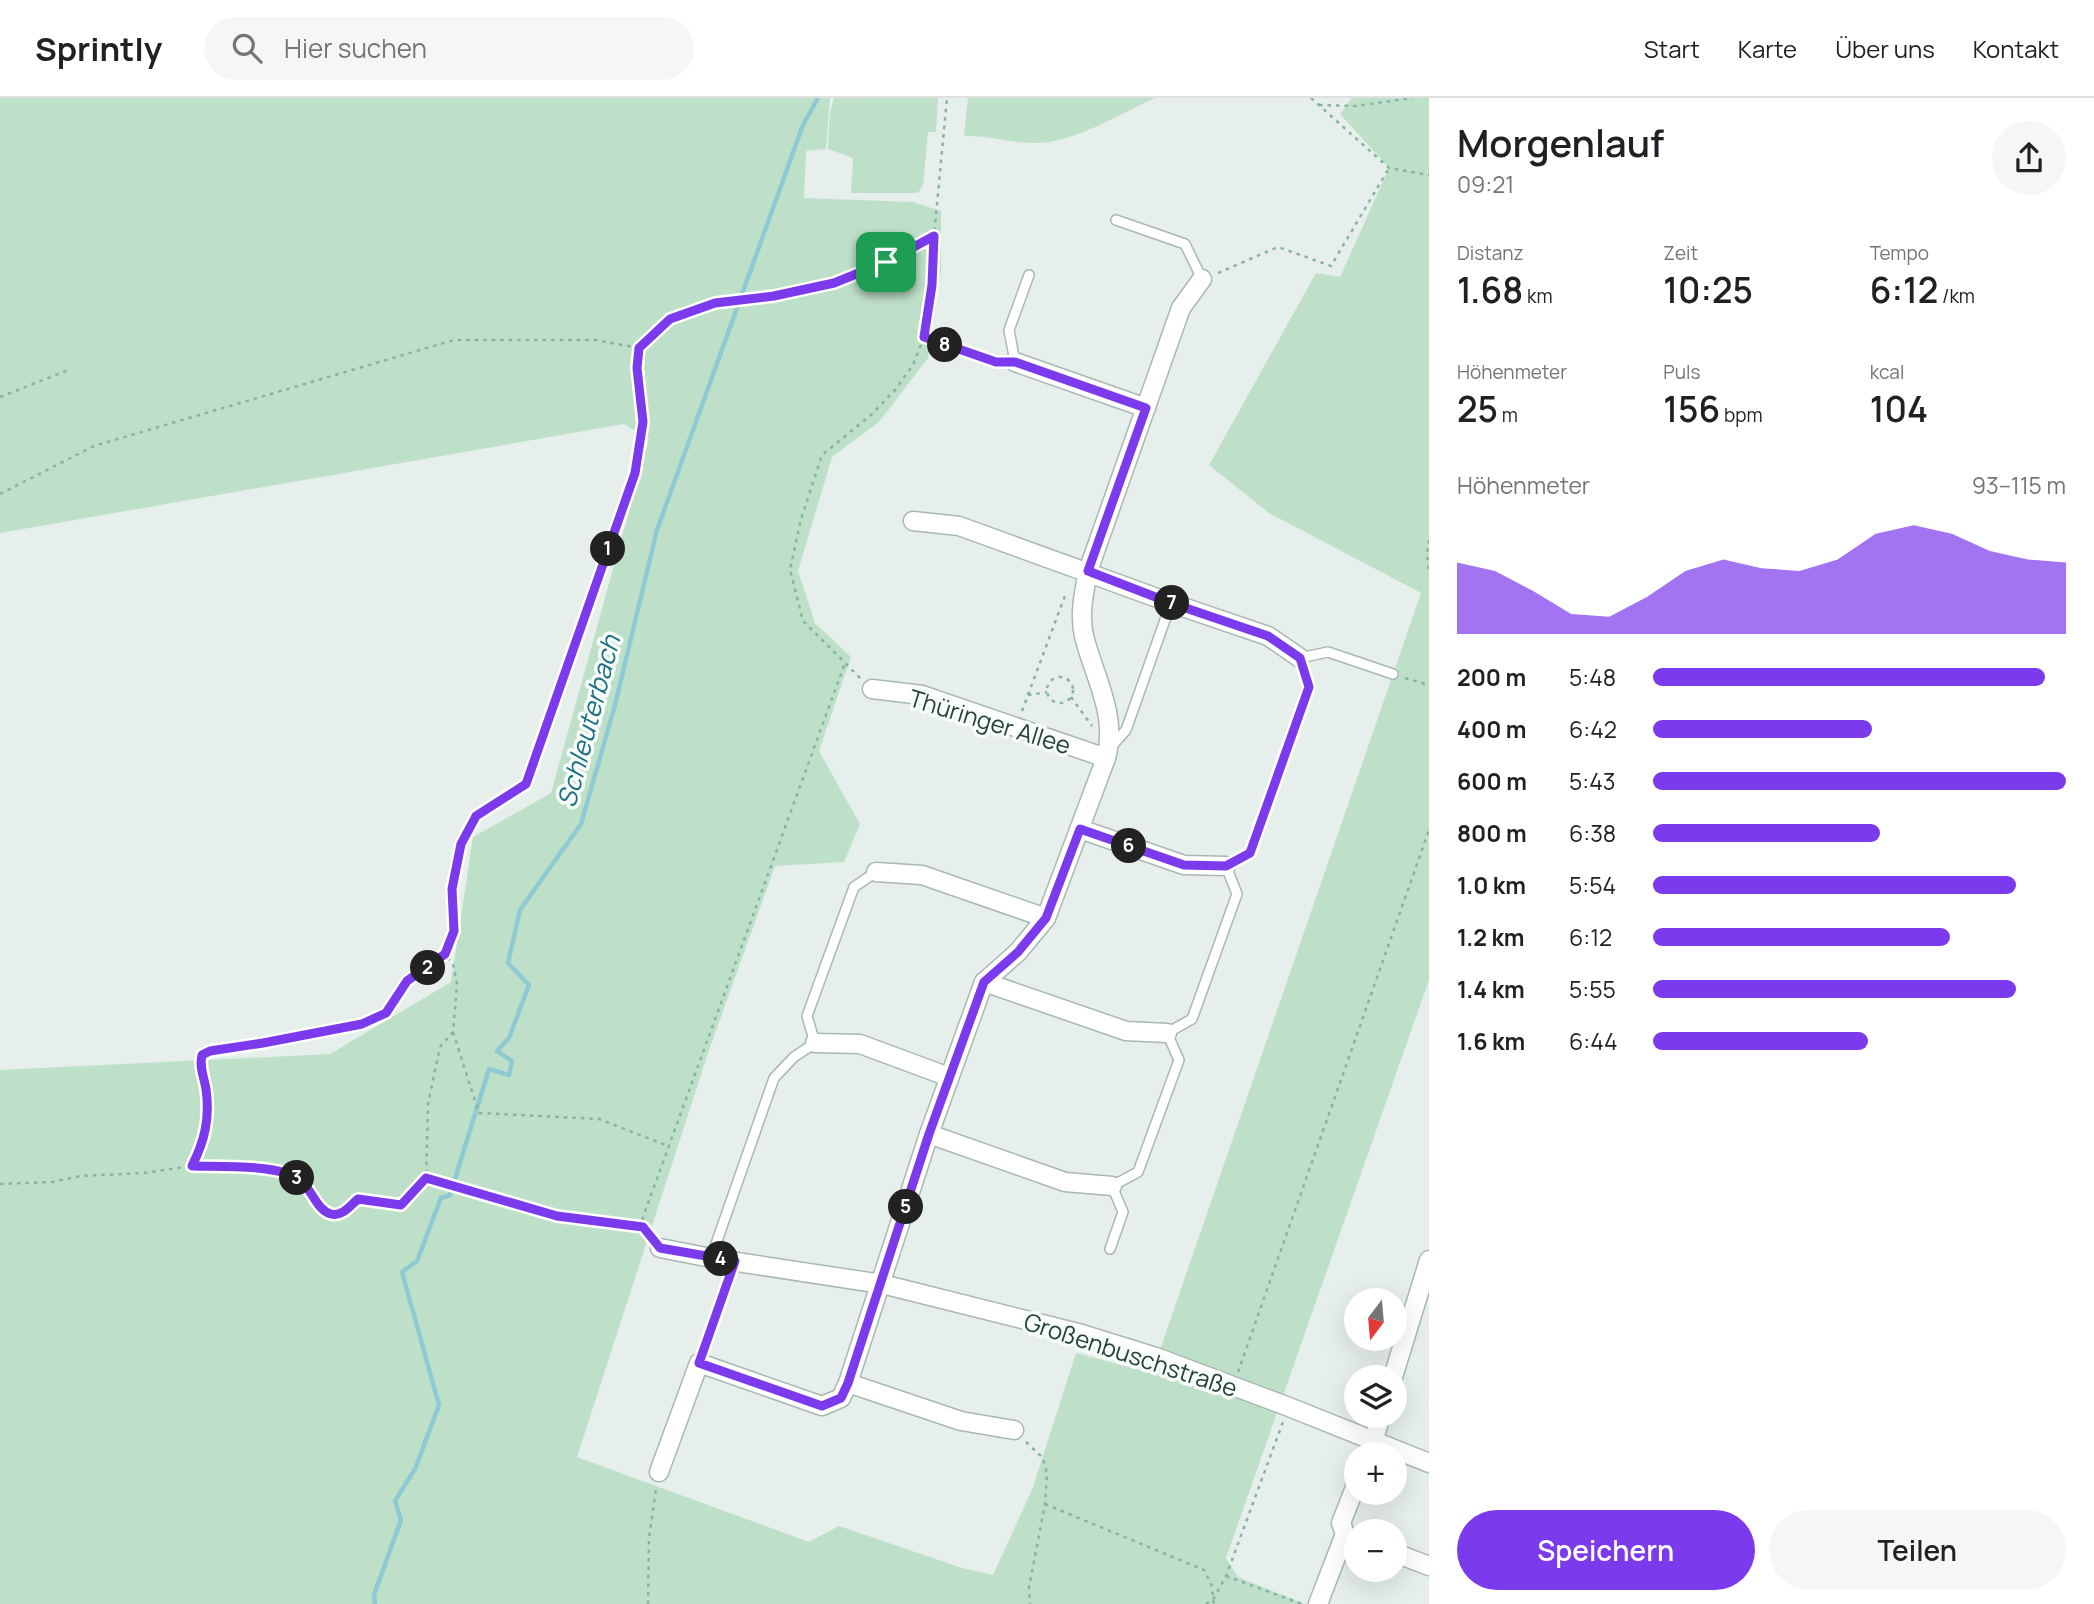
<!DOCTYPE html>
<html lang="de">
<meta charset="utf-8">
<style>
:root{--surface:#fff;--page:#f6f6f6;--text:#202124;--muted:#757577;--line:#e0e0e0;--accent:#7c3aed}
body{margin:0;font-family:Manrope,sans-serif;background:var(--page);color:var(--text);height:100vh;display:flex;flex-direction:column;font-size:26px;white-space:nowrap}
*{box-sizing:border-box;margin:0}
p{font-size:23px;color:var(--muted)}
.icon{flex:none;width:38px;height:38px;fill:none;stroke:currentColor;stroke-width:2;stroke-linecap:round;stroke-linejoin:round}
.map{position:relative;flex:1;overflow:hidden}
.drawer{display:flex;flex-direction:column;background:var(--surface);width:665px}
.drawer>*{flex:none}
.needle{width:46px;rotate:196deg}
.tools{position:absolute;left:1344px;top:1190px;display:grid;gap:14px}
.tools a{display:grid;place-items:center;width:63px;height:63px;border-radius:50%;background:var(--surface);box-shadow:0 7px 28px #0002;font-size:35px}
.pin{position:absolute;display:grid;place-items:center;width:60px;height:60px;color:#fff;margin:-30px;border-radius:14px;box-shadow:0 4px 10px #0006}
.km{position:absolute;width:35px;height:35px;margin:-18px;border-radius:50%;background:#222;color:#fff;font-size:19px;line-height:35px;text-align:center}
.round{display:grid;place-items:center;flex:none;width:74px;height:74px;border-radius:37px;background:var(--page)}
.headline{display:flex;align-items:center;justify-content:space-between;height:119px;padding:0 28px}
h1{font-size:38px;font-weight:600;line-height:52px}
.figures{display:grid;grid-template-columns:repeat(3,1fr);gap:10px;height:119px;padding:7px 28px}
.figures div{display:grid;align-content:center}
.figures b{font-size:35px;font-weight:600}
.figures small{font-size:19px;font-weight:400}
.figures p{font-size:19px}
.chart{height:196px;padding:14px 28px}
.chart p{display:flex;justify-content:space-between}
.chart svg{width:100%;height:126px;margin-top:7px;fill:var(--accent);opacity:.7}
.cta{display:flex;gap:14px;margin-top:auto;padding:14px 28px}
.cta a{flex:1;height:80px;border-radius:42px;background:var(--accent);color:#fff;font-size:28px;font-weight:600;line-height:80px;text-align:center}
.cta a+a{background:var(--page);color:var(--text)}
ul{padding:0 28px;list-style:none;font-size:23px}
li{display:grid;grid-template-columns:112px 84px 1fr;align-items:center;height:52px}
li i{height:18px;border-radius:9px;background:var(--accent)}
header{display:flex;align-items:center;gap:42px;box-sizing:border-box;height:98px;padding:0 35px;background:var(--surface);border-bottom:2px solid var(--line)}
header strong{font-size:33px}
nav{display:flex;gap:38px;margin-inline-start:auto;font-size:24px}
.search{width:490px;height:63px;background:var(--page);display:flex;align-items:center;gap:18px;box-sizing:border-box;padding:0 24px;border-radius:38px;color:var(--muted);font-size:26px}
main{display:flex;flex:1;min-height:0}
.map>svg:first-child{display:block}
.green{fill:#bfe0c8}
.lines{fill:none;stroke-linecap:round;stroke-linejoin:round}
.stream{stroke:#8ec9d4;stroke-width:4.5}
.service-casing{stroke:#a8b8b2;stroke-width:12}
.minor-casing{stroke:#a8b8b2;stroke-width:21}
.path{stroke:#86b3a5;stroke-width:2.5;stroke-dasharray:3.5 5;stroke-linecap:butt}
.service{stroke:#fff;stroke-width:9}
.minor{stroke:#fff;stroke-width:18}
.route-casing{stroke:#fff;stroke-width:14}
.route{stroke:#7c3aed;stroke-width:9}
.labels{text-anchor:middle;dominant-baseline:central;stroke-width:7;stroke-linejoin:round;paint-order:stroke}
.street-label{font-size:24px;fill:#24423a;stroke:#f7fbf9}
.water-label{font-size:26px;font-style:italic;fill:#1c6f80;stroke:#f7fbf9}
</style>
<header>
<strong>Sprintly</strong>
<div class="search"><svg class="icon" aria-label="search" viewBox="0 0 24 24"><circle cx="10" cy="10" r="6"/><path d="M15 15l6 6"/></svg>Hier suchen</div>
<nav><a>Start</a><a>Karte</a><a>Über uns</a><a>Kontakt</a></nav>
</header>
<main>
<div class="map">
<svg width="1429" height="1506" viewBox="0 0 1429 1506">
<rect width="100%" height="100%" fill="#e6efeb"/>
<!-- green -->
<g class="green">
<polygon points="0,0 830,0 826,51 806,53 804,100 913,104 941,113 941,172 928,260 879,324 832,359 798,473 815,525 851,559 819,653 860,726 844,764 775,768 708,955 577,1359 809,1444 839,1428 962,1470 993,1477 1032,1392 1076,1255 1152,1275 1421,495 1269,415 1209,367 1316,175 1340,179 1389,70 1340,16 1352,0 1429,0 1429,882 1226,1460 1238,1479 1305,1506 0,1506 0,972 330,956 451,884 473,739 551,695 649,341 624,326 0,435"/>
<polygon points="834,0 938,0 936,34 928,34 923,87 918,95 851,95 853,60 828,51 830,14"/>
<path d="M968,0H1155C1120,16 1072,46 1034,45C1010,45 988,37 964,38Z"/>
</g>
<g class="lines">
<!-- stream -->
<polyline class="stream" points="375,1506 374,1497 401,1422 395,1403 415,1371 439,1307 402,1174 417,1163 441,1100 450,1097 489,971 509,977 512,963 497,953 509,940 529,887 508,865 520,812 581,726 615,607 657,432 803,27 818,0"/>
<defs>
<g id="service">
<polyline points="1116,122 1185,146 1202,181"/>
<polyline points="1015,264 1009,232 1029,177"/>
<polyline points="1112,648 1126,632 1171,505"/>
<polyline points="1110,1151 1123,1114 1112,1088 1138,1074 1179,962 1167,935 1192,921 1237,796 1226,768 1250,755 1309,589 1300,560 1328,554 1393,576"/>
<polyline points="711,1160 774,980 794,959 815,945 807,918 854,789 876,774"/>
<polyline points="699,1265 735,1163"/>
</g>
<g id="minor">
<polyline points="1015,264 1146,310"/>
<polyline points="913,423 959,428 1171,505 1268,538 1300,560"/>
<polyline points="872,591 922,597 1106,660"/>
<polyline points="1080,731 1184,767 1226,768"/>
<polyline points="876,774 922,777 1046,820"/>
<polyline points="984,884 1126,933 1167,935"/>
<polyline points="815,945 860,946 949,979"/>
<polyline points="929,1036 1065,1084 1112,1088"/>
<polyline points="660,1150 711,1160 882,1186 1082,1236 1156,1259 1289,1309 1429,1365"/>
<polyline points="1393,1279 1429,1162"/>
<polyline points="848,1285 961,1323 1014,1332"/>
<polyline points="1369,1356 1381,1318"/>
<path d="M659,1374L699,1265L822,1308L841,1300L848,1285L929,1036L984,884L1018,854L1046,820L1106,660C1118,617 1094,579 1084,538C1079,517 1084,494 1088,473L1181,210L1202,181"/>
<polyline points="1395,1455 1429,1468"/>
<polyline points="1318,1506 1345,1436 1341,1425 1356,1387"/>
</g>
</defs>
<!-- service casing -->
<use href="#service" class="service-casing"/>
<!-- minor casing -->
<use href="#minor" class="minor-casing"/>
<!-- path -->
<g class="path">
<polyline points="1311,0 1389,70 1429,77"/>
<polyline points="1319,7 1355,8 1413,0"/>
<polyline points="1218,175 1278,149 1331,168 1389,70"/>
<polyline points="924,239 1000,264"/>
<polyline points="0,299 71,271"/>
<polyline points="0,396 94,348 454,242 595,242 639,250"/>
<polyline points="1429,442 1427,456 1429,473"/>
<circle cx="1060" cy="592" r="13"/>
<polyline points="860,580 803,523 790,472 801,421 822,357 871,317 895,292 913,267 924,239 932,187 934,138 947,0"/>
<polyline points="1405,580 1429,587"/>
<polyline points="1028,597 1047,594"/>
<polyline points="1071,599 1092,628"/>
<polyline points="1022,613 1066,495"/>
<polyline points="453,934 479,1015 599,1021 668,1048"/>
<path d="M192,1068C205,1042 210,1020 206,991C204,979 199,969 202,957L210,953L263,945L361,926L386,915L407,883L445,856L454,833L452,791L461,746L476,718L526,686L635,375L644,324L637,270L639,250L670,221L715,205L774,198L834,185L886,164L934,138"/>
<polyline points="426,1080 557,1118 643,1129"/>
<polyline points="0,1086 52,1084 81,1078 144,1075 192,1068 280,1072 302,1083 323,1111 332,1116 342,1115 357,1101 401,1107 426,1080 428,1006 440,949 453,934 457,886 453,866 445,856"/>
<polyline points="649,1137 643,1129 643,1119 845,565"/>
<polyline points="1238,1274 1429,732"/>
<polyline points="1026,1344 1043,1360 1047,1376 1045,1406 1029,1489 1030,1506"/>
<polyline points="1045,1406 1204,1472 1211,1485 1214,1506"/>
<polyline points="1226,1478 1302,1506"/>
<polyline points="648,1506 649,1440 656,1391"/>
<polyline points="1206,1506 1214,1500 1226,1478 1283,1324"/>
</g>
<!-- service -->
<use href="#service" class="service"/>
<!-- minor -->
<use href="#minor" class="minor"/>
</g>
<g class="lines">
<defs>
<path id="route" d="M934,138L932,187L924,239L996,264H1015L1146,310L1088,473L1171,505L1268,538L1300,560L1309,589L1250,755L1226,768L1184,767L1080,731L1046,820L1018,854L984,884L929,1036L848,1285L841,1300L822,1308L699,1265L735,1163L660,1150L643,1129L557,1118L426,1080L401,1107L358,1101C350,1108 342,1119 331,1116C316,1112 311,1089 299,1081C278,1066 219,1069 192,1068C205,1042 210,1020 206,991C204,979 199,969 202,957L210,953L263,945L362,926L386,915L407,883L445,856L454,833L452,791L461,746L476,718L526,686L635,375L643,324L637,270L639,250L670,221L715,205L774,198L834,185L886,164Z"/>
</defs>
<!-- route casing -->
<use href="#route" class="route-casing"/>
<!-- route -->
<use href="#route" class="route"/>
</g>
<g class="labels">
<!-- street labels -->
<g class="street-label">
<text transform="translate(990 623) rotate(17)">Thüringer Allee</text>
<text transform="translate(1131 1256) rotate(18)">Großenbuschstraße</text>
</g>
<!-- water labels -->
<g class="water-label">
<text transform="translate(588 623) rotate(-75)">Schleuterbach</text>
</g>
</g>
</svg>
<div class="tools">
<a><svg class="needle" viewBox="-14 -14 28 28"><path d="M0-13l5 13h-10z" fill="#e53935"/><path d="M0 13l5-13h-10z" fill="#757577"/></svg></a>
<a><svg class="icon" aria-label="layers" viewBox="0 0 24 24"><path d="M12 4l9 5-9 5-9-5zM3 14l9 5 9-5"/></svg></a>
<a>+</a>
<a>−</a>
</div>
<div class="pin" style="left:886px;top:164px;background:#1e9e55"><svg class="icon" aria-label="arrive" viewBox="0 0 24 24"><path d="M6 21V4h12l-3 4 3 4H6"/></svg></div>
<b class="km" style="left:608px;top:451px">1</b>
<b class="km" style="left:428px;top:870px">2</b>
<b class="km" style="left:297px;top:1080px">3</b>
<b class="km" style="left:721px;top:1161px">4</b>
<b class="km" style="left:906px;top:1109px">5</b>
<b class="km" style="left:1129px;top:748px">6</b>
<b class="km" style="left:1172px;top:505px">7</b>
<b class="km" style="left:945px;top:247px">8</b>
</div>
<section class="drawer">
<div class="headline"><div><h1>Morgenlauf</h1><p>09:21</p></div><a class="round"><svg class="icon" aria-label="share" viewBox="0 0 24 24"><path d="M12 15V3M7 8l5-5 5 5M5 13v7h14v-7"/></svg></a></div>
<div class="figures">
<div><p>Distanz</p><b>1.68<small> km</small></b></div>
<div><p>Zeit</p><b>10:25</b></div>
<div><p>Tempo</p><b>6:12<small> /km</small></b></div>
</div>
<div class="figures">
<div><p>Höhenmeter</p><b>25<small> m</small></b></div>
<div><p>Puls</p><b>156<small> bpm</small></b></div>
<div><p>kcal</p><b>104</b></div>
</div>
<div class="chart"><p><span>Höhenmeter</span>93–115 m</p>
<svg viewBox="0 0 160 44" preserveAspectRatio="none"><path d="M0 44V19L10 22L20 29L30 37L40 38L50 31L60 22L70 18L80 21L90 22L100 18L110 9L120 6L130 9L140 15L150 18L160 19V44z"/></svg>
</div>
<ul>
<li><b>200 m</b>5:48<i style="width:95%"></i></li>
<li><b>400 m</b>6:42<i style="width:53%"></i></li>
<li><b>600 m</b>5:43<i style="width:100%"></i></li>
<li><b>800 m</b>6:38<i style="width:55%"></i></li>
<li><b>1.0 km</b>5:54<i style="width:88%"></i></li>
<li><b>1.2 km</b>6:12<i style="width:72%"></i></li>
<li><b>1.4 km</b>5:55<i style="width:88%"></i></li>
<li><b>1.6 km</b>6:44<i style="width:52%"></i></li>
</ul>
<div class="cta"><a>Speichern</a><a>Teilen</a></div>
</section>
</main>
